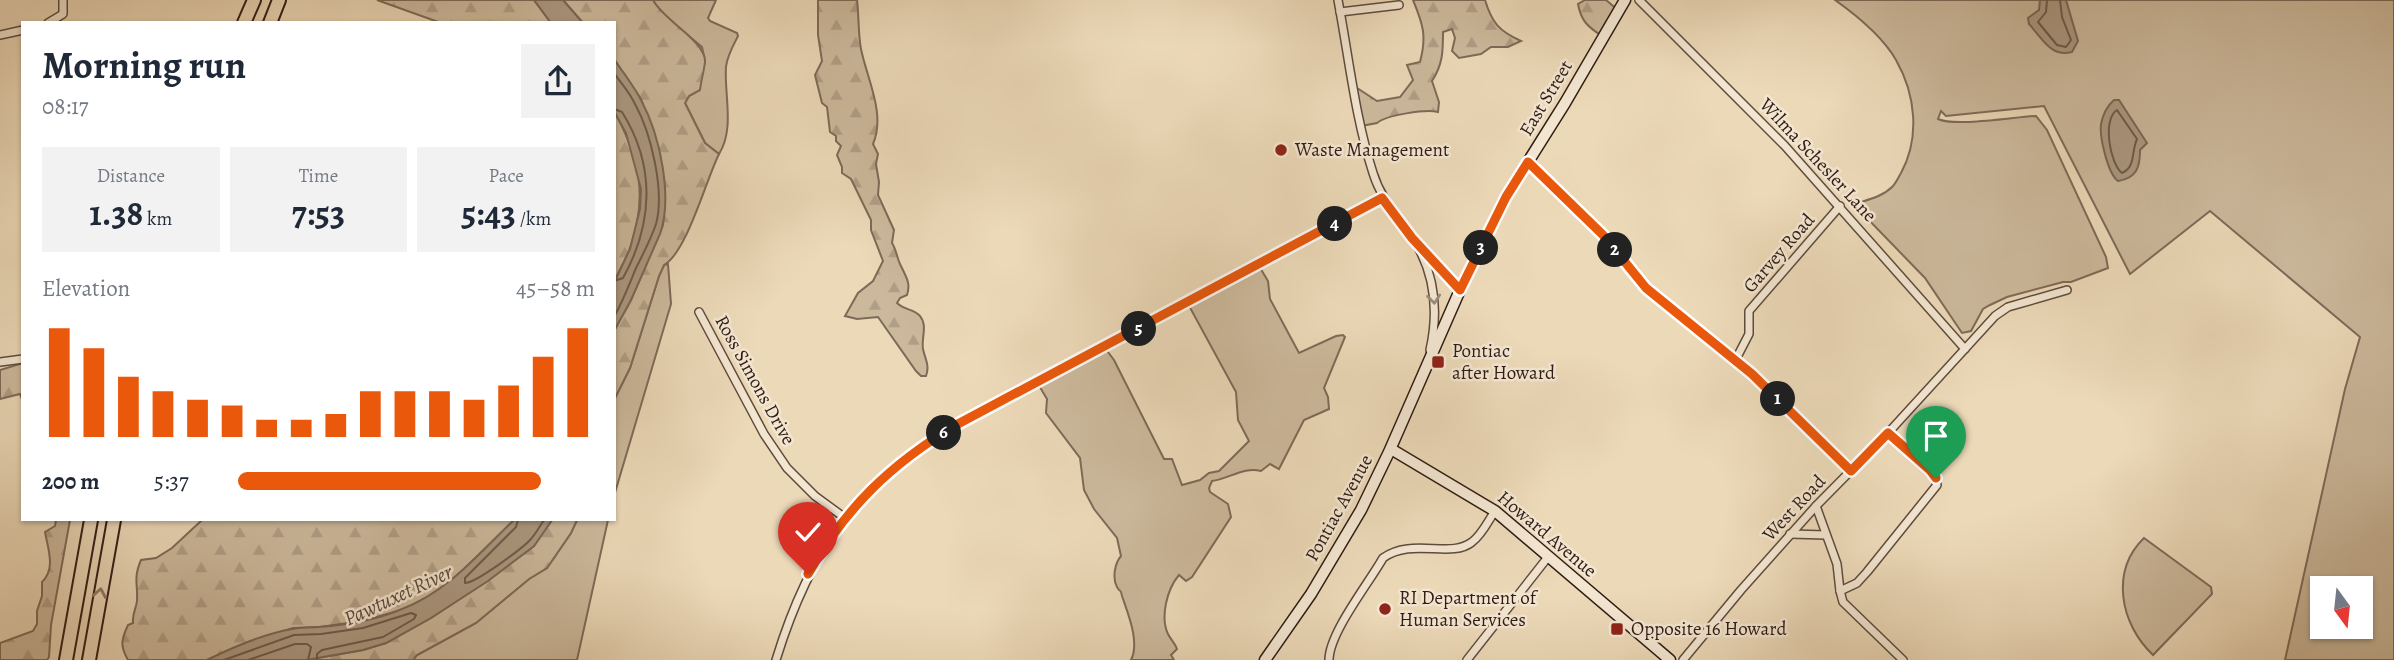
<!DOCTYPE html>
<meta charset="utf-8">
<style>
:root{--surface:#fff;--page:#f2f2f3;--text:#1f2937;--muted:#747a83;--accent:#ea580c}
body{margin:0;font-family:Alegreya,serif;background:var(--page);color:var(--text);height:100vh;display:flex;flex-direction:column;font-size:26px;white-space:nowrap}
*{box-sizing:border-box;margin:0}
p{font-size:23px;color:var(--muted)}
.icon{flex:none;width:38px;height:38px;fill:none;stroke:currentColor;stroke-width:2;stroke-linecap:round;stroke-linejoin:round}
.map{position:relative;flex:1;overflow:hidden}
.panel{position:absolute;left:21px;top:21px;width:595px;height:500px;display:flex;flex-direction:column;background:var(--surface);border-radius:0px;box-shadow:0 2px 5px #0004}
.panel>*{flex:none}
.needle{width:46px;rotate:165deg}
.tools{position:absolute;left:2310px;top:576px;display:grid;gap:14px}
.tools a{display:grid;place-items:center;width:63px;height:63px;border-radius:0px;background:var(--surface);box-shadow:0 2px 5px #0004;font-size:35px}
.pin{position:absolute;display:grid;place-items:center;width:60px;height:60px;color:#fff;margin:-72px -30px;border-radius:50% 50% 50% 0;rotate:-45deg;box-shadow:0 0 7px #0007}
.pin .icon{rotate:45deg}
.km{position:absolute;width:35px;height:35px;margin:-18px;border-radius:50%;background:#222;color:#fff;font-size:19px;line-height:35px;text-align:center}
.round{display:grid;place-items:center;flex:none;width:74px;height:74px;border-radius:0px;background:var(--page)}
.overview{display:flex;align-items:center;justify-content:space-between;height:119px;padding:0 21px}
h1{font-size:38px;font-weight:700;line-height:52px}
.metrics{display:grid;grid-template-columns:repeat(3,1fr);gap:10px;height:119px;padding:7px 21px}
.metrics div{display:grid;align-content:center;border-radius:0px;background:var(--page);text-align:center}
.metrics b{font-size:35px;font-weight:700}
.metrics small{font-size:19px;font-weight:400}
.metrics p{font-size:19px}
.chart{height:196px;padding:14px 21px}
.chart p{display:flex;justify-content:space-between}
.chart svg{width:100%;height:126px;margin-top:7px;stroke:var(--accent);stroke-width:6}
ul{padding:0 21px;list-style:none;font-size:23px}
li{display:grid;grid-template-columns:112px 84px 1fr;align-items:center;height:52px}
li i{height:18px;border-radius:9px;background:var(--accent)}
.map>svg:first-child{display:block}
.grass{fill:#ccb99c;stroke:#7e6a58;stroke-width:2;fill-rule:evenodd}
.forest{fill:url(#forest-firs);stroke:#7e6a58;stroke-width:2}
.water{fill:#ac9981;stroke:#7a6756;stroke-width:2}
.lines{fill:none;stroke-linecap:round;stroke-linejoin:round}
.shore{stroke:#6e5a4b;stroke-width:2}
.street-casing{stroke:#5e4b3e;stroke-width:10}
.secondary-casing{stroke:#2f1c15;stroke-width:13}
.highway-casing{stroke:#2f1c15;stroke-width:16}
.street{stroke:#f3e6d1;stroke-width:7}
.secondary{stroke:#f3e6d1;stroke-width:10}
.highway{stroke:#ecd9b8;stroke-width:12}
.oneway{stroke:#9b8b7c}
.oneway2{stroke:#8e7a66}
.route-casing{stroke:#fff;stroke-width:14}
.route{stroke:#ea580c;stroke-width:9}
.poi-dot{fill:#8f2418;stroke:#f3e6d1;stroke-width:2.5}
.labels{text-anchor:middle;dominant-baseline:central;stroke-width:5;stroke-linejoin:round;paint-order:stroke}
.street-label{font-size:19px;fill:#2f1c15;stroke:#f3e6d1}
.poi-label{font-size:19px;fill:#2f1c15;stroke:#f3e6d1;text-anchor:start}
.water-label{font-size:21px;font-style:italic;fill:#5b483b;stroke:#f3e6d1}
</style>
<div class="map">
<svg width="2394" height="660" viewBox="0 0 2394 660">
<defs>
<pattern id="forest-firs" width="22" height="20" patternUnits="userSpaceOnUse" patternTransform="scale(1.75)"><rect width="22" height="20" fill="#ccb99c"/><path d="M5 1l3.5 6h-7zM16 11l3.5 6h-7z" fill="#b09e86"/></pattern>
</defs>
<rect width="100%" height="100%" fill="#ecd9b8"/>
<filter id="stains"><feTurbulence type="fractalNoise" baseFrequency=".00286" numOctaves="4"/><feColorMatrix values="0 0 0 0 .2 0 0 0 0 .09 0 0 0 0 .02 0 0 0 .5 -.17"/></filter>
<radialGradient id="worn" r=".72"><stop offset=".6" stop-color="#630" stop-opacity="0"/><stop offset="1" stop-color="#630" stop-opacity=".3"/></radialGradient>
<!-- grass -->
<g class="grass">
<path d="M653,0H716L708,18L710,21L737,33L738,36C733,46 727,56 726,67C724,94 735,129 719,154L705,143L685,103L689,96L694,93L702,73L705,61L702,47L658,10Z"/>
<path d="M1835,0H2394V660H2285L2345,389L2360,337L2210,211L2130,274L2044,106L1946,116L1941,111L1938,119C1955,127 2014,117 2036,116L2047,130L2106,257L2108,268L2071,282H2063L2007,297L1990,305L1983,309L1971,331L1962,333L1925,278L1861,212L1858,203C1870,199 1883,196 1892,187C1896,183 1898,178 1901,173C1920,138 1916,95 1896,60C1883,37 1856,15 1835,0ZM2322,588H2361V626H2322Z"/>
<polygon points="668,264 671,304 614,496 614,400 630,368 659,276 664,265"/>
<path d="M1259,266L1268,281L1270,299L1299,353L1336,336L1343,335L1345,337L1324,388L1328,397L1329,409L1304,420L1279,469L1270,464L1261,471C1245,466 1228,479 1212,481L1209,488L1210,492L1228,504L1231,517L1192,577L1186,581L1179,575C1167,589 1160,617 1168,634C1171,640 1175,643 1177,649L1171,655L1174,660H1131C1140,642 1128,614 1122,596C1120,587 1122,595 1117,587C1112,578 1115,563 1121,556L1117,538L1094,509L1084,490L1080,458L1046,413L1047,399L1038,384L1105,348L1114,360L1164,459H1172L1182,485L1200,480L1209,473L1219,471L1249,441L1238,420L1236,392L1188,304Z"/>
<polygon points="577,520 608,520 577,660 413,660 417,655 476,623 529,579 547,568 571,533"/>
<path d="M2144,538L2211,587L2212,594L2153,655C2120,624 2110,571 2144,538Z"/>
</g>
<!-- forest -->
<g class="forest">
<polygon points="377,0 534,0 551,23 441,23"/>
<path d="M563,0H653C664,21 706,41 705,62C704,71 701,81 700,90L689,96L685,103L705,143L719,154C706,180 687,252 664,265L659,276L630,368L614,400V331L631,300L663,225L665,203L660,154L641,99L614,59V23H583Z"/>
<path d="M818,0H857C859,16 858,33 861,49C867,79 886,114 873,144L878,154L876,164L879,182L878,195L894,230L892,243C897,251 897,259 901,266C906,277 911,283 907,295L900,298L897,303C904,310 914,309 920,316C928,326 921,338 923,349C925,359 930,365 926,376H921L916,371L878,317L857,319L845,316L858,293L873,281L883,261L871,230V220L851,179L842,173V167L837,155L841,146L836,141V136L830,132L827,107L822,103L815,75L822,61L818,35Z"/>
<path d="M1413,0H1485C1492,23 1499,31 1521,41L1508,47H1491L1481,54L1459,58L1452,51L1455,38L1452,29L1443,32C1443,51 1443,64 1432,81L1439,102L1438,112C1426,109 1386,115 1377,123L1361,126L1354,86L1377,101L1400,97L1413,80L1407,65L1420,62C1427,36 1423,24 1413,0Z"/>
<path d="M1585,0H1606L1619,11L1602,36C1588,27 1581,21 1578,4Z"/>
<path d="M614,111C640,158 648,197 630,248C626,260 618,271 614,283Z"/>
<polygon points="23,363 23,402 20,394 0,399 0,370"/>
<path d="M56,520H70L51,625L49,657L47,660H0V643L33,631L37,624V611L42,596V582C56,569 48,549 45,532L55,526Z"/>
<path d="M202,520H514L454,579L428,597L402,610L362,621L320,627L293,628L259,639L207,660H128C120,646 121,640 128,625L133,623C132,614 136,609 137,601C138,583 133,579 141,560L156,558L172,548Z"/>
<polygon points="552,520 577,520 571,533 547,568 529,579 476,623 417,655 413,660 306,660 363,650 386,643 431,618 487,581 534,546"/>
</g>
<!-- water -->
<g class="water">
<polygon points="534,0 563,0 583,23 551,23"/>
<path d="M2040,0H2066L2078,41L2072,52C2051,58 2042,38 2029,24L2028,18L2039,10Z"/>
<path d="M614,59C623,73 634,86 641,100C660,135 673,197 660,234L631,300L614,331V283L630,249L640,209L641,189L626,133L614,111Z"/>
<path d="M2114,100H2119L2147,143L2140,150C2140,167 2137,178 2118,181C2108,174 2099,136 2101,124C2103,114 2107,106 2114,100Z"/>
<path d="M514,520H552L534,546L488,581L431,618L386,643L363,650L306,660H207C233,647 264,634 292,629C301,627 310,628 319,627C346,625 376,620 402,609C449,591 479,553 514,520Z"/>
</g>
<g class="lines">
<!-- shore -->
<g class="shore">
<polyline points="2047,0 2046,12 2038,22 2057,45 2066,47 2071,40 2062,17 2060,0"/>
<path d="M614,73C621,83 630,93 635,104C651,133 665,191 656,224C651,239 643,254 636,268C629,285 623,301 614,317"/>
<path d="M614,109L622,112C656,166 653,224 623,278L614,281"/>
<path d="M2117,110L2137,139C2131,152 2136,167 2122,173C2110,164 2102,119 2117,110Z"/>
<path d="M518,520L516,527L465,578V583C476,583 523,548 531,539C536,533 540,526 544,520"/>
<polyline points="224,660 294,635 321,634 363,628 411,613 416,615 414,619 383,637 322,650 317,654 317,660"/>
<polyline points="248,660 295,644 307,644 311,647 308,660"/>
</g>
<defs>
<g id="street">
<path d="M1338,0C1349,58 1355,117 1373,173C1381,199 1397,215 1412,237C1435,272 1439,310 1430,350"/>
<polyline points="1639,0 1785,146 1965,349"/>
<polyline points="1340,12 1399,5"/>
<polyline points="48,23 63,14 63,0"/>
<polyline points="0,35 23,30"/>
<polyline points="1528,162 1603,235 1646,288 1752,374 1851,471"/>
<polyline points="1418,243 1460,290"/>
<polyline points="699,312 764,434 787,468 815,496 845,518"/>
<polyline points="1735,361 1749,334 1749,311 1840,206"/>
<polyline points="0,362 23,359"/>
<polyline points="1816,506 1837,564 1840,591 1843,602 1903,660"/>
<polyline points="1790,534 1826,535"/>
<path d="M1840,591L1857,583L1867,572L1937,485C1934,464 1904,446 1888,433"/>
<path d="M776,660C810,549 856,485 956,425L1383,198"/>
<path d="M1329,660C1329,633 1369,583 1383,558C1412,537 1451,559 1472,542C1482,535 1488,521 1495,511"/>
<polyline points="1467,660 1548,557"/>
<polyline points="1683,660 1741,590 1816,506 1888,433 1995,316 2008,307 2067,290"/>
</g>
<g id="secondary">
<polyline points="1391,449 1495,511 1670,660"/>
<polyline points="1265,660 1311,594 1361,510 1389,452 1460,290 1506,197 1565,103 1625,0"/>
</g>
<g id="highway">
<polyline points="244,23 254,0"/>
<polyline points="270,23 279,0"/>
<polyline points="66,660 91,520"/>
<polyline points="89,660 114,520"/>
</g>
</defs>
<!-- street casing -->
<use href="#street" class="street-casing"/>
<!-- secondary casing -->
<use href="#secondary" class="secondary-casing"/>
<!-- highway casing -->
<use href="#highway" class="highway-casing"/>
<!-- street -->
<use href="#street" class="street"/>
<!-- secondary -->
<use href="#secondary" class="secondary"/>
<!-- highway -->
<use href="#highway" class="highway"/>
</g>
<!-- one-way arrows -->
<defs><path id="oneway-chevron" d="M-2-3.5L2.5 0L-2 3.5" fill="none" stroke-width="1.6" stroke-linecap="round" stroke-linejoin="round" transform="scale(1.75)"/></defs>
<use class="oneway" href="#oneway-chevron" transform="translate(1434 299) rotate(84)"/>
<use class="oneway2" href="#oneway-chevron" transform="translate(100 593) rotate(-80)"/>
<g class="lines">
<defs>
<path id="route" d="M808,574C846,507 891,464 956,425L1382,198L1412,238L1460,290L1506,197L1528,162L1603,235L1646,288L1752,374L1851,471L1888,433L1930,470L1936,478"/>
</defs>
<!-- route casing -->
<use href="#route" class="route-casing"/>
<!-- route -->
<use href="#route" class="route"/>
</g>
<!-- markers -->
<g class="poi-dot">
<circle cx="1281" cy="150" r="7"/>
<rect x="1431" y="355" width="14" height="14" rx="3.5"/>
<circle cx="1385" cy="609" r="7"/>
<rect x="1610" y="622" width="14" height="14" rx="3.5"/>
</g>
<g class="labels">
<!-- street labels -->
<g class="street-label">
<text transform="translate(1546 98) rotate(-59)">East Street</text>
<text transform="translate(1818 160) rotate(47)">Wilma Schesler Lane</text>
<text transform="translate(1779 253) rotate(-49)">Garvey Road</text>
<text transform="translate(755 380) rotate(61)">Ross Simons Drive</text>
<text transform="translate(1339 508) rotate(-61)">Pontiac Avenue</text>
<text transform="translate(1794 508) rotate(-47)">West Road</text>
<text transform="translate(1547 534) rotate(40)">Howard Avenue</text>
</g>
<!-- poi labels -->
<g class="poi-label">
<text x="1295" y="150">Waste Management</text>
<text x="1452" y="351">Pontiac<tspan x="1452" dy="22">after Howard</tspan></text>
<text x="1399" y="598">RI Department of<tspan x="1399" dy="22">Human Services</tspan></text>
<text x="1631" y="629">Opposite 16 Howard</text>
</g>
<!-- water labels -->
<g class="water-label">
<text transform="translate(398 595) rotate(-25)">Pawtuxet River</text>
</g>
</g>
<rect width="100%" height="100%" filter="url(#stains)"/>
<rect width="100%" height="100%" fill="url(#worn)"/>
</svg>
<div class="tools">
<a><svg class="needle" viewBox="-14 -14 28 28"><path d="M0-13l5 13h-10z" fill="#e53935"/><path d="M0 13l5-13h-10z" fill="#747a83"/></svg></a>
</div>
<div class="pin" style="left:1936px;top:478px;background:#1e9e55"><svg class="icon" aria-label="arrive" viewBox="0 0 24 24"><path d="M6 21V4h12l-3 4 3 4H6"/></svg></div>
<div class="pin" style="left:808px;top:574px;background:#d93025"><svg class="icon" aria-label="check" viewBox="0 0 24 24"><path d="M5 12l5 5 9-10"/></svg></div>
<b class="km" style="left:1778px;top:399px">1</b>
<b class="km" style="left:1615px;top:250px">2</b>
<b class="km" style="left:1481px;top:248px">3</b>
<b class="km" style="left:1335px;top:224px">4</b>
<b class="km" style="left:1139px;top:329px">5</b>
<b class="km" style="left:944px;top:433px">6</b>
<section class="panel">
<div class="overview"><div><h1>Morning run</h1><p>08:17</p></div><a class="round"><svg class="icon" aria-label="share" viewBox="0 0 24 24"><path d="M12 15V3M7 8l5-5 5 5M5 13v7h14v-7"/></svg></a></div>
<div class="metrics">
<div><p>Distance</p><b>1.38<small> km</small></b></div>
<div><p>Time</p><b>7:53</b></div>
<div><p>Pace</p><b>5:43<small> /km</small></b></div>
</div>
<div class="chart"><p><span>Elevation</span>45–58 m</p>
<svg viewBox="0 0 160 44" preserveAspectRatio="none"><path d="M5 44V6M15 44V13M25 44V23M35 44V28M45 44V31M55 44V33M65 44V38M75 44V38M85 44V36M95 44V28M105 44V28M115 44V28M125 44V31M135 44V26M145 44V16M155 44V6"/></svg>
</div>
<ul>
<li><b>200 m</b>5:37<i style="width:85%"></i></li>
</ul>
</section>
</div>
